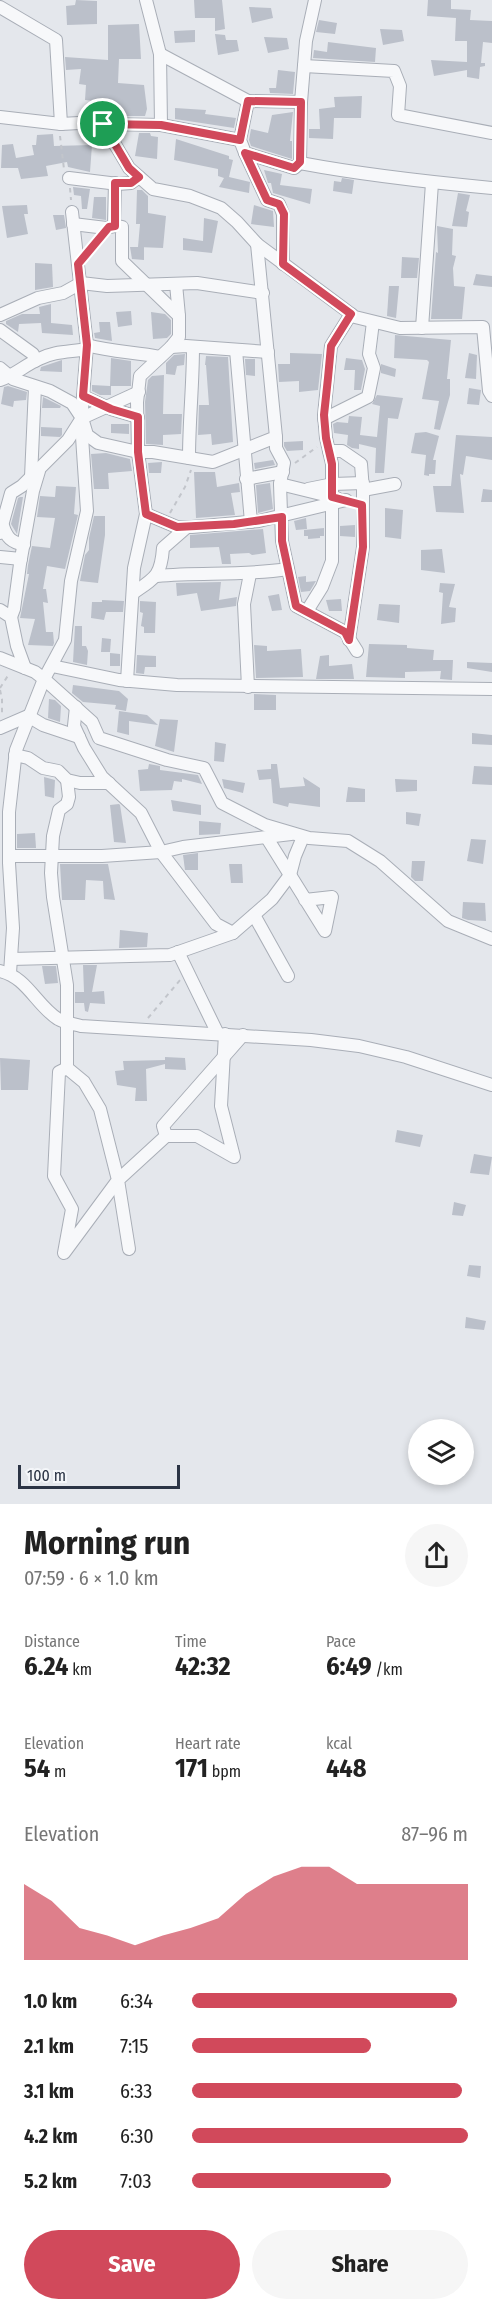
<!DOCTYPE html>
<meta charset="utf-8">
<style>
:root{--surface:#fff;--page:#f6f6f6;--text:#222;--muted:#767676;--accent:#d1495b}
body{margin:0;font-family:"Fira Sans Condensed",sans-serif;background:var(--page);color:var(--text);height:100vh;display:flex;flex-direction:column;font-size:22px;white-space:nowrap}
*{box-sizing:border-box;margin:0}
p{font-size:20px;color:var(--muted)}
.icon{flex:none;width:33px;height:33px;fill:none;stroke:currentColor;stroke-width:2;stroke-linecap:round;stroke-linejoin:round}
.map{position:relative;height:1504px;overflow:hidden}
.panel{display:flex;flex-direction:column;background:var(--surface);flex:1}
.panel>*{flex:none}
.fabs{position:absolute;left:408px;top:1419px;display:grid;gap:12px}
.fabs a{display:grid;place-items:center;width:66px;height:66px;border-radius:50%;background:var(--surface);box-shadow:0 3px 9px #0003;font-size:30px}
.scale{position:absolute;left:18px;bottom:15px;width:162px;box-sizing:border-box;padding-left:6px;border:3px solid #2b3445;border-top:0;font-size:16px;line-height:21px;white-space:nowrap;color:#2b3445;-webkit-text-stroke:4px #f4f6f9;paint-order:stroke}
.pin{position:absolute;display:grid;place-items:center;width:51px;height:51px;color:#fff;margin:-26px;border:3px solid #fff;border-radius:50%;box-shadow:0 2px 6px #0007}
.round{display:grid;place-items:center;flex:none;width:63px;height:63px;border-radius:32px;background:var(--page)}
.head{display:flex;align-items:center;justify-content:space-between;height:102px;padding:0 24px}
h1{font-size:33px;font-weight:700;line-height:45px}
.metrics{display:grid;grid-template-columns:repeat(3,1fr);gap:9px;height:102px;padding:6px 24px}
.metrics div{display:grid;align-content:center}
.metrics b{font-size:26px;font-weight:700}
.metrics small{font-size:16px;font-weight:400}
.metrics p{font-size:16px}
.chart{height:168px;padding:12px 24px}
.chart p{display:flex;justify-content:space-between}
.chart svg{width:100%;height:108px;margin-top:6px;fill:var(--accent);opacity:.7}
.cta{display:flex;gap:12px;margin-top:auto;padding:12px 24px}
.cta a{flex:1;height:69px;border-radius:36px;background:var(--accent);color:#fff;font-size:24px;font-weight:700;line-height:69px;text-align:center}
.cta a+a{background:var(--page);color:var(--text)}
ul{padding:0 24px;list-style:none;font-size:20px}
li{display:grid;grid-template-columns:96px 72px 1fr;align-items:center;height:45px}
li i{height:15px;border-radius:8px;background:var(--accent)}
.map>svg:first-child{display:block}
.building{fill:#bbc0ca}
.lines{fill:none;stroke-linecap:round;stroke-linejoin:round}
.street-casing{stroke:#a9aeb7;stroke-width:14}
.path{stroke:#c2c5cb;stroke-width:2;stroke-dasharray:4.5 4.5;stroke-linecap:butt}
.street{stroke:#f7f8fa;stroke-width:12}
.route-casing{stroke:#fff;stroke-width:12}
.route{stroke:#d1495b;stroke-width:8}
</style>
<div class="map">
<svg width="492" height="1504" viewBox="0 0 492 1504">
<rect width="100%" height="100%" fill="#e4e7ec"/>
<!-- building -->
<g class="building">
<polygon points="76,0 97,1 97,24 67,25 66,6 75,5"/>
<polygon points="194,0 222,0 225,29 215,31 215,18 195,18"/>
<polygon points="428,0 451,0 451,9 471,10 470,20 492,21 492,43 483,42 481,63 485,63 485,66 480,67 479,79 467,77 467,70 434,76 431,60 467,62 467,41 455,41 456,18 427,16"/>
<polygon points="249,7 271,8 273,18 252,23"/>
<polygon points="319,20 337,23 335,34 316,32"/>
<polygon points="139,24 141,59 119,59 118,83 144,85 147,109 145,116 111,116 112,103 85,100 86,85 79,84 81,69 66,70 65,57 108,60 108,25"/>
<polygon points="380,29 402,30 404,41 383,45"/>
<polygon points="195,30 195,42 175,43 174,31"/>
<polygon points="215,34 225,35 226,40 237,40 239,51 218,55"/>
<polygon points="264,37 287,38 289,49 268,53"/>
<polygon points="328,42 376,48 375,62 313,58 314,50 327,52"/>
<polygon points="278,70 295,72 293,94 270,93 269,88 276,88"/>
<polygon points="362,96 361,118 334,118 333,139 309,138 309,129 320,129 319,109 335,107 334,97"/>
<polygon points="175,108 206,110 205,114 236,118 234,128 175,119"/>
<polygon points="293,112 290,141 292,141 292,159 251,146 249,140 251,129 268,133 272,115"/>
<polygon points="139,133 150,133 151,136 158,137 157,159 135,156"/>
<polygon points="53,134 54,146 92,145 90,172 68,167 67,162 46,166 48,176 21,179 18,168 1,168 2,145 13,144 16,158 34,155 32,145 36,145 37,135"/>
<polygon points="176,139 229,156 229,159 233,160 229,177 250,182 249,193 219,187 224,178 218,176 218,169 174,160"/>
<polygon points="264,170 282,174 280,185 312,189 310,204 273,193 271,183 268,183"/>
<polygon points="342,178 354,180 352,194 333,191 334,181 341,182"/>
<polygon points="73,187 90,189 87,209 82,209 81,196 74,195"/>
<polygon points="137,190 142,190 148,196 148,213 166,216 163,248 138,247 140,224 136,224"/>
<polygon points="458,193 470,195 466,211 469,212 467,227 452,226"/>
<polygon points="94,197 106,197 106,220 92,218"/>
<polygon points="27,205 28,214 24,214 28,234 7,238 2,206"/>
<polygon points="254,205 273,211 274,227 251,224"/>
<polygon points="53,215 64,215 66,228 56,230"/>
<polygon points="204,218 218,221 212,253 183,250 183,238 203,241"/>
<polygon points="437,226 453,229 452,255 456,256 453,268 454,286 465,287 462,319 431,319 436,252 438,253"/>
<polygon points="130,247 144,247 144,260 132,259"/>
<polygon points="402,257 419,258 417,278 401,278"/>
<polygon points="35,263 52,264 53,287 35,290"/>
<polygon points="476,274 492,276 492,287 473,285"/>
<polygon points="389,286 399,286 396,318 387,316"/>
<polygon points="51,304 51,323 72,325 73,335 42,333 41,323 19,324 18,332 6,324 6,321 22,314 40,314 39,307"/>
<polygon points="131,311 132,325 118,327 116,312"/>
<polygon points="151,312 165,314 171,320 171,334 167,338 153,339"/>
<polygon points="99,322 110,322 112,341 95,338 94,333 100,332"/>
<polygon points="395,335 451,340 447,379 450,379 450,395 440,430 434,429 439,401 422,399 429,362 427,360 394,358"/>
<polygon points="290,353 322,354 318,390 299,392 299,381 279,382 278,364 290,364"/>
<polygon points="469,353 477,355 476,379 465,378"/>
<polygon points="185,354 184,365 177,366 175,375 166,374 166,363 174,355"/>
<polygon points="206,356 228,357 233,442 212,445 211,434 198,435 199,405 209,405 206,365 205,365"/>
<polygon points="111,358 131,361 131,386 111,386 111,395 100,395 92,391 92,385 110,386"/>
<polygon points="346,358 362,360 365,369 361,390 354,390 355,370 344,370"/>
<polygon points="245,359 255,359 255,376 246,375"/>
<polygon points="62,360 62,372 40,371 41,367"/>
<polygon points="381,364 396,369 395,377 381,373"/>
<polygon points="164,375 163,414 182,414 181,434 163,435 163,445 146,444 145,402 148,380 152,376"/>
<polygon points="8,386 27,392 26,400 14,401 13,407 1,404 4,387"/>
<polygon points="469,388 481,390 479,405 467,404"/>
<polygon points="377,395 403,398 398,419 388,418 384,473 375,473 376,448 359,444 359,449 352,448 347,445 348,435 334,433 333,424 337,422 348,423 349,416 362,417 360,435 377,437 380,406 372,404"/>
<polygon points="43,397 61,406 60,408 42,408"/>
<polygon points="111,424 129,424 129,434 111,433"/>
<polygon points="41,427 62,428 62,435 60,437 41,436"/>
<polygon points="426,432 439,436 433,460 436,460 435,474 429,474 429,476 424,475 426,455 411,453 415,433"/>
<polygon points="456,435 492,437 492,460 466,456 463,475 460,474 464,513 436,512 433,486 451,486"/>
<polygon points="303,441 303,450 287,451 284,446 284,442"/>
<polygon points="106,453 130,459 132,471 108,473 109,489 94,489 91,454"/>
<polygon points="273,460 275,465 255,469 254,463"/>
<polygon points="162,462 161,473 149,473 148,463"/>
<polygon points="194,472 215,472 217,487 239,483 240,492 231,493 235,515 196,518"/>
<polygon points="270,483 273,509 258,513 256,485"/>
<polygon points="56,486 76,487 74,514 78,515 65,569 47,566 43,589 46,589 48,603 43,602 46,632 53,632 54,643 53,646 28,645 35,619 20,618 29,574 27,574 28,565 32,546 50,548 55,518 37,517 40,496 55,497"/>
<polygon points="483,489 492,490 492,502 481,502"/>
<polygon points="20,497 23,497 17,534 11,524 18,498"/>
<polygon points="385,508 403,510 401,539 385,537"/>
<polygon points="94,516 105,516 105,535 98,583 80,581 85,555 89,550 89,538"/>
<polygon points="306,518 307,529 296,530 294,521"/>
<polygon points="355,525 355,537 340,536 340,526"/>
<polygon points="324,528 324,536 320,536 320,538 308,539 308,536 304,536 304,530"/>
<polygon points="263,529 266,553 252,555 249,553 230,554 231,564 222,564 219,547 190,548 190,535"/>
<polygon points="442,549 445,573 421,570 421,550"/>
<polygon points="306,576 306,582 316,581 310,591 301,592 298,577"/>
<polygon points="221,582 219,600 237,597 236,606 201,611 197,593 177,596 176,583"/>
<polygon points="440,583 455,584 449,607 456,608 455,622 441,624 443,593 439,592"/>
<polygon points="279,594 282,610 272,611 268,596"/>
<polygon points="341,599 342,611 329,611 326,600"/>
<polygon points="102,600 124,601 123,612 106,612 104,620 91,618 92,602 102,602"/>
<polygon points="140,601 156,602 155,633 144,633 144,627 141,626 143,613 140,612"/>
<polygon points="379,604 400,605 399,623 377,620"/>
<polygon points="75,626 82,626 82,646 86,646 88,651 87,665 73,662"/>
<polygon points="102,638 111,639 110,652 101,652"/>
<polygon points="369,644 407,645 407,648 434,650 433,660 453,660 452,680 440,679 441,671 405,672 405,678 366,677"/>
<polygon points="254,645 267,646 267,651 301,649 303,677 256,678"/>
<polygon points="110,653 120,654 120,666 110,666"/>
<polygon points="137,655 156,656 156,667 145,667 144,674 136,673"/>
<polygon points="329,655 329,666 352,664 354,679 316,679 320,656"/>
<polygon points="467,662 492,663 492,672 467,668"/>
<polygon points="73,685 119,691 128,699 126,711 115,709 116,705 83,702 72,693"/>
<polygon points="254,694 276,695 276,710 254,710"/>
<polygon points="49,699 55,700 61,706 60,722 48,718"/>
<polygon points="119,711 147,715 158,725 129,721 129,735 117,732"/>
<polygon points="160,719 178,720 174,752 155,746"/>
<polygon points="472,733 492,735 492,745 472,744"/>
<polygon points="215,742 226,744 224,762 214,761"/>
<polygon points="149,764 160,766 160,770 198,775 202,784 182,779 182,782 174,781 172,790 140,791 138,770 148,769"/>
<polygon points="271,764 277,764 280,788 305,786 303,777 320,788 320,807 289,803 288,807 273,803 271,779 259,780 257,770 271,769"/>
<polygon points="474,766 492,767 492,785 472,784"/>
<polygon points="44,777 55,780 54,798 45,796"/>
<polygon points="222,779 245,783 243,793 224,788"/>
<polygon points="395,779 417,780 417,791 396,792"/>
<polygon points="348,787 365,789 365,802 346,802"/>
<polygon points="171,800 201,805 201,815 173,811"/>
<polygon points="119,804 120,805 126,843 114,842 110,805"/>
<polygon points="406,812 421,814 419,826 406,824"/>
<polygon points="199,821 221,823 220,834 199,835"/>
<polygon points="35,833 36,848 17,848 17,834"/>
<polygon points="471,839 486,840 483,864 467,861"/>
<polygon points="198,853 198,870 185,870 183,855"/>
<polygon points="412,861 425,861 423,881 415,881 411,877"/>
<polygon points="60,864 108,864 115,900 104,899 103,881 86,880 85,900 62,900"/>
<polygon points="229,864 242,864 243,883 231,883"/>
<polygon points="463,902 485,903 486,921 468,920 462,918"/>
<polygon points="120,930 148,933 147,947 119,948"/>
<polygon points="83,965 97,965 92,992 104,991 105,1004 90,1003 88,1012 85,1011 84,1003 75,1003 75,992 84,992"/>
<polygon points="42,966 56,966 58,983 45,984"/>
<polygon points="165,1057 185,1058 186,1070 165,1069 165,1064 146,1069 147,1101 135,1101 136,1088 117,1085 115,1071 124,1070 123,1061 165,1060"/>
<polygon points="0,1058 30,1060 28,1090 1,1090"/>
<polygon points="397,1130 423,1135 420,1147 395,1142"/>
<polygon points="474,1154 492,1157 489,1175 470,1173"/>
<polygon points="454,1202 466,1205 463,1216 452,1215"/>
<polygon points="469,1265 481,1266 480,1278 467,1276"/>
<polygon points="466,1317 486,1321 484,1330 465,1328"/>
</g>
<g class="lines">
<defs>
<g id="street">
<polyline points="146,0 160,54 161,125"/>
<path d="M315,0L306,41L301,102L248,101L240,140L245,153L294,168L300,163C364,175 427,182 492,188"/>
<polyline points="0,7 56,40 61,124"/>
<polyline points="160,54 248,101"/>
<polyline points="304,66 394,71 400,86 398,115 492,133"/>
<polyline points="0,117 61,124 97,122 103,124 161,125 240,140"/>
<polyline points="103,124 129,168 153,189 190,196 221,208 237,222 257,244 355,317 400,328 483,327 489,391 492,396"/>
<polyline points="245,153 267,200 279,204 283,214 283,264"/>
<polyline points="300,163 301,102"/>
<polyline points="69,178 118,184 131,183 139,177"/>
<polyline points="73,224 106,228 115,226"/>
<polyline points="176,284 179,316"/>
<polyline points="0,315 38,298 63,293 81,283 107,286 197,283 263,293"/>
<polyline points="422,328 432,183"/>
<polyline points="0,330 33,354 35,361"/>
<path d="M87,345C111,352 135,352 160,357"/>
<polyline points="171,347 186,346 268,352"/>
<polyline points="236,350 251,522"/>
<polyline points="0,368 13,379 50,391 72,403 82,418 87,435 98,443 138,452 137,402 140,376 171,347 179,337 179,316 122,261 122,227 115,226 114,223 115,183"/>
<path d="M0,380C15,375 25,365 39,359C54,351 70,352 87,349"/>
<polyline points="83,396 111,409 138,417"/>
<polyline points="324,419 368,397 374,368 369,354 373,322"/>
<polyline points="276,437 276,448 284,463 280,484 282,541 296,606 345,632 357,651"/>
<polyline points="329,451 342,451 361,464 363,490 363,547 349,640"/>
<path d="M189,458C189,421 193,384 193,347"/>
<polyline points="31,477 35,387"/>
<polyline points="246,479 283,472"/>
<polyline points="280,484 337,498"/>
<polyline points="308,489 333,484 363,483"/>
<polyline points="363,490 395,484"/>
<polyline points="146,514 177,527 192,527 259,521 346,500"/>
<path d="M3,526C7,538 11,542 24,545"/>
<polyline points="0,533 11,493 22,486 68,440 82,418 139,392"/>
<polyline points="0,557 21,559"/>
<path d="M157,576C202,572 243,576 288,569"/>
<path d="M133,593C155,578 161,576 163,548L187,527"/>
<polyline points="0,610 11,617 17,646 25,668"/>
<polyline points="307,611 322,587 332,561 332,464 326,438 324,415 331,346 351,314"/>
<polyline points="11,617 14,609 20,564 33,491 39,471"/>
<polyline points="0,658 35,672 44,679 92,722 99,738 167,760 204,768 222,803 265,825 309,838 348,841 380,861 448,921 492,939"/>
<polyline points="52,666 119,680 177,685 492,689"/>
<polyline points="127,681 134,568 146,514 138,452 153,452 213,462 276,437 257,244"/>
<polyline points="248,687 244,604 250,574"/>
<polyline points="76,707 74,726 84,748 102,777 141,813 161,852 216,924 233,933 272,899 290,875 295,856 303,837"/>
<polyline points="0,728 28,716 43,725 79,737"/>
<polyline points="15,755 28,758 43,768 58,771 67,780 80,783 109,783"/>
<polyline points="67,780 69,797 67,804 59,810 53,836 51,873 53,897 67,985 67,1068 59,1072 54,1176 72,1209 64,1253 118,1180 100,1109 84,1082 67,1068"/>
<polyline points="267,838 325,931 332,897 305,900"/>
<polyline points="9,856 102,856 161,852 183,847 291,834"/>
<polyline points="254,915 288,976"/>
<polyline points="178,952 218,1034"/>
<polyline points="11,959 170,955 233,933"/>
<path d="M0,971C27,977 36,1005 58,1019C65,1023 74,1024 81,1026L311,1040L359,1046L406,1057L492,1085"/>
<polyline points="10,973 13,928 9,863 9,812 16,750 44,679 65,640 71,581 87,511 81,422 87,345 72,212"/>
<polyline points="166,1136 197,1136 234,1157 221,1106 225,1034"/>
<polyline points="129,1249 118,1180 166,1136 163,1126 243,1035"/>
</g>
</defs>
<!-- street casing -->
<use href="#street" class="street-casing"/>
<!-- path -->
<g class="path">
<polyline points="60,136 64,169"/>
<polyline points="70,188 71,200"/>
<polyline points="88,252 100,238"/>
<polyline points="295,463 317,447"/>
<polyline points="170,513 185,487 191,470"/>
<polyline points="0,688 9,674"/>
<polyline points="0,690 2,699 2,714"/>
<polyline points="148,1018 181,979"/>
</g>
<!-- street -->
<use href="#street" class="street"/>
</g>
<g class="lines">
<defs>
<polygon id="route" points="248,101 301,102 300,162 294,168 245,153 267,200 279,204 284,214 283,264 351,314 331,346 328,378 324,415 326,438 332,464 332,497 362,505 363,547 349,640 345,632 296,606 282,541 282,517 234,524 177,527 146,514 138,452 138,417 111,409 83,396 87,345 78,264 109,227 115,226 115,183 131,183 139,177 129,168 103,124 161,125 240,140"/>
</defs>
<!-- route casing -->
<use href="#route" class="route-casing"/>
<!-- route -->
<use href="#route" class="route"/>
</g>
</svg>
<div class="fabs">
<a><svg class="icon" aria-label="layers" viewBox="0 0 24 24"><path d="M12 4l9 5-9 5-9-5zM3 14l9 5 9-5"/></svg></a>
</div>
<div class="scale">100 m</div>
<div class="pin" style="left:103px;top:124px;background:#1e9e55"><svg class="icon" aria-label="arrive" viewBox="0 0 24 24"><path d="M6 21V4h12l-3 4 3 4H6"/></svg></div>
</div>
<section class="panel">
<div class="head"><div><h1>Morning run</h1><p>07:59 · 6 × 1.0 km</p></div><a class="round"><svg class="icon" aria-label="share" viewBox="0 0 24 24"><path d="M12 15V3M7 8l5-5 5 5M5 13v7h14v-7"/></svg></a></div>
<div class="metrics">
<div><p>Distance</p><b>6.24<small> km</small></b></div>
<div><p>Time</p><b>42:32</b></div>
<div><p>Pace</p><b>6:49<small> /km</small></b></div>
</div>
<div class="metrics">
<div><p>Elevation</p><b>54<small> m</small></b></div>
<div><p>Heart rate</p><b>171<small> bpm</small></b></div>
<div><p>kcal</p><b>448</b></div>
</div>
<div class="chart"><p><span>Elevation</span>87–96 m</p>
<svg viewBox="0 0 160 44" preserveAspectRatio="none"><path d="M0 44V13L10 20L20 31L30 34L40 38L50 34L60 31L70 27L80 17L90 10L100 6L110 6L120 13L130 13L140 13L150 13L160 13V44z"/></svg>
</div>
<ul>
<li><b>1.0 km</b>6:34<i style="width:96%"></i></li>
<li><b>2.1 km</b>7:15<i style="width:65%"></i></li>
<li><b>3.1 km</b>6:33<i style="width:98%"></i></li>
<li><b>4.2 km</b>6:30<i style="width:100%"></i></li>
<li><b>5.2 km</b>7:03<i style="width:72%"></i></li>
</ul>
<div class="cta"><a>Save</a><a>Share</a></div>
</section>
